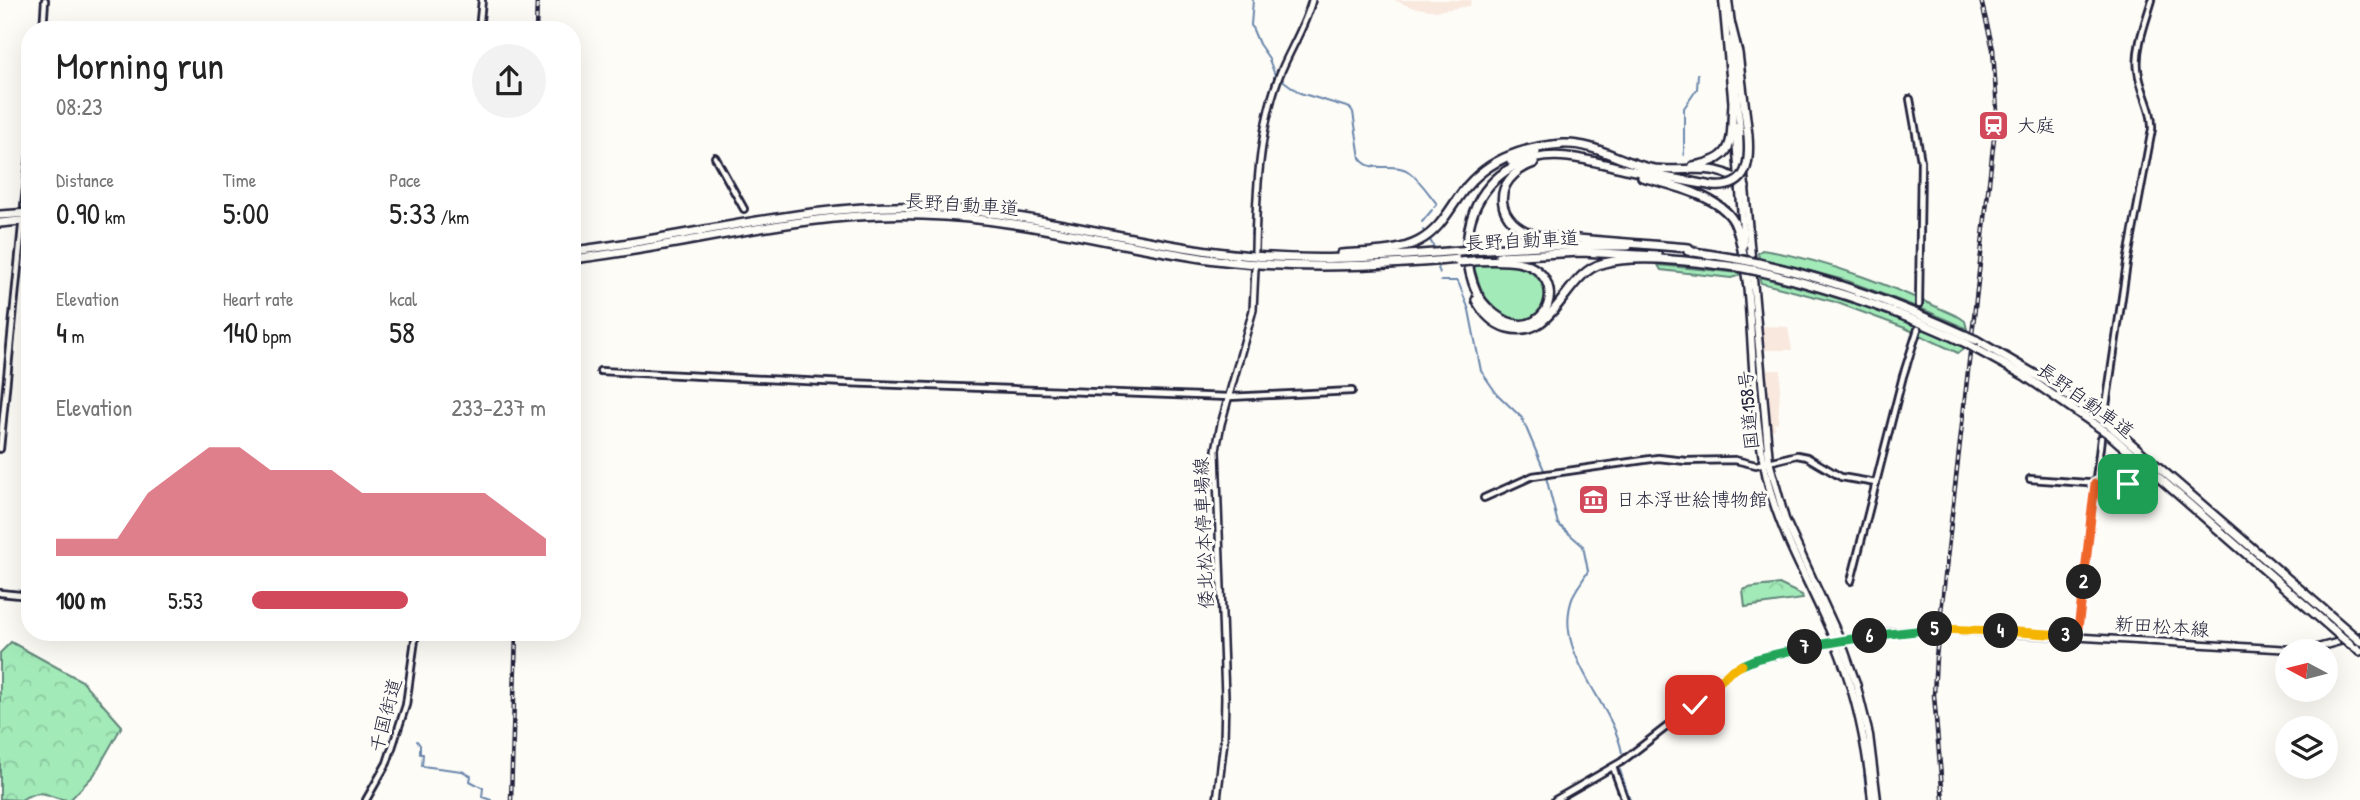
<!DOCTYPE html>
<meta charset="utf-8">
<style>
:root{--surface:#fff;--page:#f2f2f2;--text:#222;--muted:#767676;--accent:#d1495b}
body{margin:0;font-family:"Patrick Hand","Klee One",sans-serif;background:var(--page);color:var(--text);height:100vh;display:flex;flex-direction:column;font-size:26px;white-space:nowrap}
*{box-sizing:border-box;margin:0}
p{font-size:23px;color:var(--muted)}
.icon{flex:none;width:38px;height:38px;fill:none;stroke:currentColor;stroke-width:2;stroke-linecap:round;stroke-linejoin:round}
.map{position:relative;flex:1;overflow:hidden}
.drawer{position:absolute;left:21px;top:21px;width:560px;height:620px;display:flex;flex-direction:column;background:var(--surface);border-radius:28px;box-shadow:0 7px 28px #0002}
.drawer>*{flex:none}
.needle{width:46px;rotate:277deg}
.fabs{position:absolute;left:2275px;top:639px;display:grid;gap:14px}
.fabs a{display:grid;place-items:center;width:63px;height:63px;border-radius:50%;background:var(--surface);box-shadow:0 7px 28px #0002;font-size:35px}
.pin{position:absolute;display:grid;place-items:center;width:60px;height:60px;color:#fff;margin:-30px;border-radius:14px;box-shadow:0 4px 10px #0006}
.km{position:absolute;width:35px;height:35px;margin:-18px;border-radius:50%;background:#222;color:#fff;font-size:19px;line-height:35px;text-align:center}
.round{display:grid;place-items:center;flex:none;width:74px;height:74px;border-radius:37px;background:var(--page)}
.head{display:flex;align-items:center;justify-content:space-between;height:119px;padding:0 35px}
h1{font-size:38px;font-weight:600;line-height:52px}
.metrics{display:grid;grid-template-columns:repeat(3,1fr);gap:10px;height:119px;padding:7px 35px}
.metrics div{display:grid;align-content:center}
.metrics b{font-size:30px;font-weight:600}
.metrics small{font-size:19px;font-weight:400}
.metrics p{font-size:19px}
.chart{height:196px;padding:14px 35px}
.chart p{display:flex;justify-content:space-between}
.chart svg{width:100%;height:126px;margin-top:7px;fill:var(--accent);opacity:.7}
ul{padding:0 35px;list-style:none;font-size:23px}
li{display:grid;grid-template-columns:112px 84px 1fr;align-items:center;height:52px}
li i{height:18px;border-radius:9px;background:var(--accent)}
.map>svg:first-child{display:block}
.built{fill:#f9e8de}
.green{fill:#a2eab8;stroke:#62867a;stroke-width:2}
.forest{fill:url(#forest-crowns);stroke:#62867a;stroke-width:2}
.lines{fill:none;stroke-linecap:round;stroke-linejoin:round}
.stream{stroke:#6b86ab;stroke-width:2}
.tertiary-casing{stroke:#22223b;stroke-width:10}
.secondary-casing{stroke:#22223b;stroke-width:10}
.trunk-casing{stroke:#22223b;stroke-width:11}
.motorway-casing{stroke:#22223b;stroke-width:12}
.tertiary{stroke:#fdfcf7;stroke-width:4.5}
.secondary{stroke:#fdfcf7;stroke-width:5}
.trunk{stroke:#fdfcf7;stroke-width:6}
.motorway{stroke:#fdfcf7;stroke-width:7}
.rail-casing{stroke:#22223b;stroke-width:4.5}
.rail{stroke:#fdfcf7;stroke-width:2;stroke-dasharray:5;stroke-linecap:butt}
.motorway-bridge-casing{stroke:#22223b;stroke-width:12;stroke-linecap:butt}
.motorway-bridge{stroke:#fdfcf7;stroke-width:7}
.split-1-casing{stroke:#fff;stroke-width:14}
.split-2-casing{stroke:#fff;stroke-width:14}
.split-3-casing{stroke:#fff;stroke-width:14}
.split-4-casing{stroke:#fff;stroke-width:14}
.split-5-casing{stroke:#fff;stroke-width:14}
.split-6-casing{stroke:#fff;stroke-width:14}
.split-7-casing{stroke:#fff;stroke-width:14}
.split-8-casing{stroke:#fff;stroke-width:14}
.split-9-casing{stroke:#fff;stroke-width:14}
.split-1{stroke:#f0652b;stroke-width:9}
.split-2{stroke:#f0652b;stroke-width:9}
.split-3{stroke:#f0652b;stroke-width:9}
.split-4{stroke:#f5b400;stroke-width:9}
.split-5{stroke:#f5b400;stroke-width:9}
.split-6{stroke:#22a559;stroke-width:9}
.split-7{stroke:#22a559;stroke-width:9}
.split-8{stroke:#22a559;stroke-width:9}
.split-9{stroke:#f5b400;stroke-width:9}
.labels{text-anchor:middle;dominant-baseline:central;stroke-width:6;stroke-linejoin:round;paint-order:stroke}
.poi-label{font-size:19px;fill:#22223b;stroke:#fdfcf7;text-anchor:start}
.street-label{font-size:19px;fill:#22223b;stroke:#fdfcf7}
</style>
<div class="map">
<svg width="2360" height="800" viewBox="0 0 2360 800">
<defs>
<pattern id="forest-crowns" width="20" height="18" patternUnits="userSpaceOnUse" patternTransform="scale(1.75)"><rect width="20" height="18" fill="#a2eab8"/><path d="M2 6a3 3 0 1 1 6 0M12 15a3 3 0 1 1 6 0" fill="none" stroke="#8bc89f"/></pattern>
</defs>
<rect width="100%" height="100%" fill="#fdfcf7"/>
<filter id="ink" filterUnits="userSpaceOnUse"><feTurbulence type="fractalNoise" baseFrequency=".0143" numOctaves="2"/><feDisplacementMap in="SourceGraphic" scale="14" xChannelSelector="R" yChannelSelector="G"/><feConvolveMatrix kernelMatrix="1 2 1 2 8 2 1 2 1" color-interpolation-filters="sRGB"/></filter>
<g filter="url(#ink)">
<!-- built -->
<g class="built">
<polygon points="1394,0 1471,0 1470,6 1436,11 1411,7"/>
<polygon points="1762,326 1788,327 1792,350 1764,350"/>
<polygon points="1766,370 1781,370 1778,423 1774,423 1775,429 1771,430"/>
</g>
<!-- green -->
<g class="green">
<path d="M1762,250C1830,260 1898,289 1959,317L1965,321L1967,329L1927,311L1848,281L1759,258L1758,253Z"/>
<path d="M1481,264C1502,264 1543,261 1545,291C1546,301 1543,308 1537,316L1515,322C1485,306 1484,300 1474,267Z"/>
<polygon points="1658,265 1740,273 1738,276 1731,278 1661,270"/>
<path d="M1759,277C1832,295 1898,315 1965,348L1958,353L1905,328L1835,302L1761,283Z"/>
</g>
<!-- forest -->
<g class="forest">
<path d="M1779,584L1802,595L1803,599L1745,607L1743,590C1753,585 1768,587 1779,584Z"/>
<path d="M11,642L82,681L122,726L94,775L70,800C49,800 45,785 21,800L0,799V653Z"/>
</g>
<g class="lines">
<!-- stream -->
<g class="stream">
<path d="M1281,79L1300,93L1350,108L1353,112L1360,158C1370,174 1391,162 1406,170C1418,177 1428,193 1437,204L1434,207"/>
<polyline points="1684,155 1684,108 1697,89 1698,74"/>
<polyline points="1422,222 1432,210"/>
<polyline points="1423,230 1425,233"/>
<polyline points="1251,235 1258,151 1265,109 1275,75 1268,57 1259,44 1251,25 1253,0"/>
<polyline points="1430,240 1434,247"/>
<polyline points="1438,268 1440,273"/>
<polyline points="1441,281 1457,281 1459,284 1469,310 1481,371 1497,394 1522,418 1544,470"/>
<path d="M1546,477L1558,524L1583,546L1588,571C1584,579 1578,586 1574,594C1549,651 1613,701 1622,753"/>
<polyline points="417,741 420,745 420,754 423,754 422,766 462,771 471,776 470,781 483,788 482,797 491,800"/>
<polyline points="1620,770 1630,800"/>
<polyline points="1864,775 1868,800"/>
</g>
<defs>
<g id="tertiary">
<polyline points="43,30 45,0"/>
<polyline points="479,30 482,0"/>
<polyline points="1910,99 1921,161 1919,305"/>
<polyline points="715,157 744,209"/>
<polyline points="24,206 30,154"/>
<polyline points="600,371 846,383 1229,397 1352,391"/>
<path d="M2105,413L2127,263L2152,129C2153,108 2140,91 2138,70C2135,48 2146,21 2152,0"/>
<polyline points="0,449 22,226"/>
<polyline points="2030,479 2115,485 2128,484 2138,477"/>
<polyline points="1484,498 1533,476 1658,458 1686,461 1735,460 1756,465 1797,455 1807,457 1841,477 1876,483"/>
<polyline points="1851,581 1903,376 1918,329"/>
<polyline points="0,593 30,596"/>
<polyline points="2077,636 2101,438"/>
<polyline points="1613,767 1625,800"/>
<polyline points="366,800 387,763 406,705 416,632"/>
<polyline points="1555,800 1621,762 1695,705 1731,671 1756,659 1835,642"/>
</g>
<g id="secondary">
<path d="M1255,251C1256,196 1259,131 1278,79C1288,52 1305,28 1312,0"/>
<polyline points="1838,641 1885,633 1939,629 2301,650 2312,649 2360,636"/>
<polyline points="1217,800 1224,741 1225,697 1216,450 1221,424 1253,310 1255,269"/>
</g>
<g id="trunk">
<polyline points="1723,0 1733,108"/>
<polyline points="1728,0 1731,24"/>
<polyline points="1732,39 1769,461 1785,519 1841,641 1856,683 1869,735 1877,800"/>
<polyline points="1735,126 1744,244"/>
<path d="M1747,283C1754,352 1752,426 1771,494C1786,545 1814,591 1834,640C1855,690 1867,746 1872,800"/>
</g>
<g id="motorway">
<polyline points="1730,21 1738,53 1748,135"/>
<polyline points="1511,161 1536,152"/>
<path d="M1534,163C1489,179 1493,225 1540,236L1689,248L1692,252"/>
<path d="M1693,166C1738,159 1730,140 1733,104"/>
<path d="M1642,177C1668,184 1721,196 1734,222C1743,241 1744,266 1748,286"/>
<polyline points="0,215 30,213"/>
<polyline points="0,223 30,220"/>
<polyline points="1471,250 1540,246 1628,246"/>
<path d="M572,251C689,238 805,203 923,207C1023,211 1118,239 1216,252C1297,263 1378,258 1459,251"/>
<polyline points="1688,251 1738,259"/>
<path d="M1341,254C1366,252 1397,253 1419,241C1438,231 1447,214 1458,198C1483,161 1520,147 1563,144C1595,142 1623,164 1655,169C1686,173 1721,160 1745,187"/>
<polyline points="1499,256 1581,252 1658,256"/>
<path d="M572,259C689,246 805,210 923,215C1023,218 1118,247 1216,260C1297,270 1378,266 1459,259"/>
<path d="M1473,261C1498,260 1538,256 1548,286C1551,294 1549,304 1545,311C1524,340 1489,316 1477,293C1465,267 1464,237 1474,211C1490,172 1527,152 1568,157C1589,159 1610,166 1630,170C1658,176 1686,181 1713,186"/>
<path d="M1758,263C1831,279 1899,304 1967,336"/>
<path d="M1758,271C1831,288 1899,311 1966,343"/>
<path d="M1476,300C1483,313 1493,324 1507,328C1556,341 1563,273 1604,263C1642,253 1699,263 1738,267"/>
<polyline points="1976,340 2053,385 2112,427 2347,630"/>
<polyline points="1976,349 2025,376 2109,434 2338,634"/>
<polyline points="2349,643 2360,651"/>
</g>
</defs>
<!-- tertiary casing -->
<use href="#tertiary" class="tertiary-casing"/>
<!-- secondary casing -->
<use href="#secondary" class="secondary-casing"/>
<!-- trunk casing -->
<use href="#trunk" class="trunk-casing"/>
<!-- motorway casing -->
<use href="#motorway" class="motorway-casing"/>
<!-- tertiary -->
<use href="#tertiary" class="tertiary"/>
<!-- secondary -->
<use href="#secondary" class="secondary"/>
<!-- trunk -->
<use href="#trunk" class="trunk"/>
<!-- motorway -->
<use href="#motorway" class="motorway"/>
<defs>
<g id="rail">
<polyline points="536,30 537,0"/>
<polyline points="511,800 516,632"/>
<polyline points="1943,800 1934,695 1936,657 1997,111 1993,49 1981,0"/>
</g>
</defs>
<!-- rail casing -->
<use href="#rail" class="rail-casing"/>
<!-- rail -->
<use href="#rail" class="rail"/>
<defs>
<g id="motorway-bridge">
<path d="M1713,186C1749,189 1750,161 1748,135"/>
<polyline points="1459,251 1471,250"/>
<polyline points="1738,259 1758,263"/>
<polyline points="1459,262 1473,261"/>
<polyline points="1738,267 1758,271"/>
<polyline points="1967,336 1976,340"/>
<polyline points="1966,343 1976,349"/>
<polyline points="2347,630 2360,641"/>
<polyline points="2338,634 2349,643"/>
</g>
</defs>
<!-- motorway-bridge casing -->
<use href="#motorway-bridge" class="motorway-bridge-casing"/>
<!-- motorway-bridge -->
<use href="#motorway-bridge" class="motorway-bridge"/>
</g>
</g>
<g class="lines" filter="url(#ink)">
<defs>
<polyline id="split-1" points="2091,517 2095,484 2128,484"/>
<polyline id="split-2" points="2084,582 2091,517"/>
<polyline id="split-3" points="2066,635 2077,636 2084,582"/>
<polyline id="split-4" points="2001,631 2066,635"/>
<polyline id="split-5" points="1935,629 2001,631"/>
<polyline id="split-6" points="1870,636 1935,629"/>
<polyline id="split-7" points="1805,647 1870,636"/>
<polyline id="split-8" points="1742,665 1756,659 1805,647"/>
<polyline id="split-9" points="1695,705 1731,671 1742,665"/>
</defs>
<!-- split-1 casing -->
<use href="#split-1" class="split-1-casing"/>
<!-- split-2 casing -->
<use href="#split-2" class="split-2-casing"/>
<!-- split-3 casing -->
<use href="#split-3" class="split-3-casing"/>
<!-- split-4 casing -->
<use href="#split-4" class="split-4-casing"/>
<!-- split-5 casing -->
<use href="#split-5" class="split-5-casing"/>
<!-- split-6 casing -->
<use href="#split-6" class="split-6-casing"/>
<!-- split-7 casing -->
<use href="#split-7" class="split-7-casing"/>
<!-- split-8 casing -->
<use href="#split-8" class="split-8-casing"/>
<!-- split-9 casing -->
<use href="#split-9" class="split-9-casing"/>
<!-- split-1 -->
<use href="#split-1" class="split-1"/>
<!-- split-2 -->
<use href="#split-2" class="split-2"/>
<!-- split-3 -->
<use href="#split-3" class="split-3"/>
<!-- split-4 -->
<use href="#split-4" class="split-4"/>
<!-- split-5 -->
<use href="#split-5" class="split-5"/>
<!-- split-6 -->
<use href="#split-6" class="split-6"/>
<!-- split-7 -->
<use href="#split-7" class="split-7"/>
<!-- split-8 -->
<use href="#split-8" class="split-8"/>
<!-- split-9 -->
<use href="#split-9" class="split-9"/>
</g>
<!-- icons -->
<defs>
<symbol id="station-square" viewBox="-11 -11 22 22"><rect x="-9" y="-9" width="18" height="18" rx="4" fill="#d1495b" stroke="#fdfcf7"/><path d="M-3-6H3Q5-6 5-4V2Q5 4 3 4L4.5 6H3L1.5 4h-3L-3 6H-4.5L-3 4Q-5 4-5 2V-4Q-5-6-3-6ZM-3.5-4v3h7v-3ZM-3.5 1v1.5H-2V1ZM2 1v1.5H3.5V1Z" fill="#fff"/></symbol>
<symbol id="museum-square" viewBox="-11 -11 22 22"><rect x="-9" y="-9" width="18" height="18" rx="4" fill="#d1495b" stroke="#fdfcf7"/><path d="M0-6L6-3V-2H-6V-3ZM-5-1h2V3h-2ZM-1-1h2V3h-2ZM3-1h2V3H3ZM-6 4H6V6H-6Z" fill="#fff"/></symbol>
</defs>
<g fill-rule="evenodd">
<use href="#station-square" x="1976" y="108" width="35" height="35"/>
<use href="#museum-square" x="1576" y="482" width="35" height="35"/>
</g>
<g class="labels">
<!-- poi labels -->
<g class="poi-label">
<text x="2017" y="125">大庭</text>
<text x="1616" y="499">日本浮世絵博物館</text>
</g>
<!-- street labels -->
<g class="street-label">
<text transform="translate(962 204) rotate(4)">長野自動車道</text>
<text transform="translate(1522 240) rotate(-3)">長野自動車道</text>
<text transform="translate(2086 400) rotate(36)">長野自動車道</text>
<text transform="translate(1748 410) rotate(-95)">国道158号</text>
<text transform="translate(1203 533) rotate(-92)">倭北松本停車場線</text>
<text transform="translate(2162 626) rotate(4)">新田松本線</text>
<text transform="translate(385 715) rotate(-75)">千国街道</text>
</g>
</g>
</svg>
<div class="fabs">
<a><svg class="needle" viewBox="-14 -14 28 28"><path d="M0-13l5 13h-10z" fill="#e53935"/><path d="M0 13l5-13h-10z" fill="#767676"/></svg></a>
<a><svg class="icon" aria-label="layers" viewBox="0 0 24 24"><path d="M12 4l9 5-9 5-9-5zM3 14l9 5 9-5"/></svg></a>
</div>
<div class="pin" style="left:2128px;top:484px;background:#1e9e55"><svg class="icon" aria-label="arrive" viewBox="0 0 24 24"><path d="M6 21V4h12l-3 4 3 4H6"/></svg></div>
<div class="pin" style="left:1695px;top:705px;background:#d93025"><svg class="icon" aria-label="check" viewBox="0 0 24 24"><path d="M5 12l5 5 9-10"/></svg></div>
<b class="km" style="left:2084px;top:582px">2</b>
<b class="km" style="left:2066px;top:635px">3</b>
<b class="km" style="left:2001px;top:631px">4</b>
<b class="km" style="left:1935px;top:629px">5</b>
<b class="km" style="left:1870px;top:636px">6</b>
<b class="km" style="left:1805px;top:647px">7</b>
<section class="drawer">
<div class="head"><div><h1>Morning run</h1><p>08:23</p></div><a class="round"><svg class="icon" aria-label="share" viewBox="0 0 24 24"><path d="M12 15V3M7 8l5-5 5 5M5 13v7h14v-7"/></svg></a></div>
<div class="metrics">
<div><p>Distance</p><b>0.90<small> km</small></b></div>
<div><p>Time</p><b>5:00</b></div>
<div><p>Pace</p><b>5:33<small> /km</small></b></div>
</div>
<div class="metrics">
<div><p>Elevation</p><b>4<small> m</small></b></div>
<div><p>Heart rate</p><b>140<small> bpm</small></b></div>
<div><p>kcal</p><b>58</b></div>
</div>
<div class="chart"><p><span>Elevation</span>233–237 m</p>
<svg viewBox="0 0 160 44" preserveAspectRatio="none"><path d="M0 44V38L10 38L20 38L30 22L40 14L50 6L60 6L70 14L80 14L90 14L100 22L110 22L120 22L130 22L140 22L150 30L160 38V44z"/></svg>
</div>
<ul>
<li><b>100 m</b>5:53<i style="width:53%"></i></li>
</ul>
</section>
</div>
